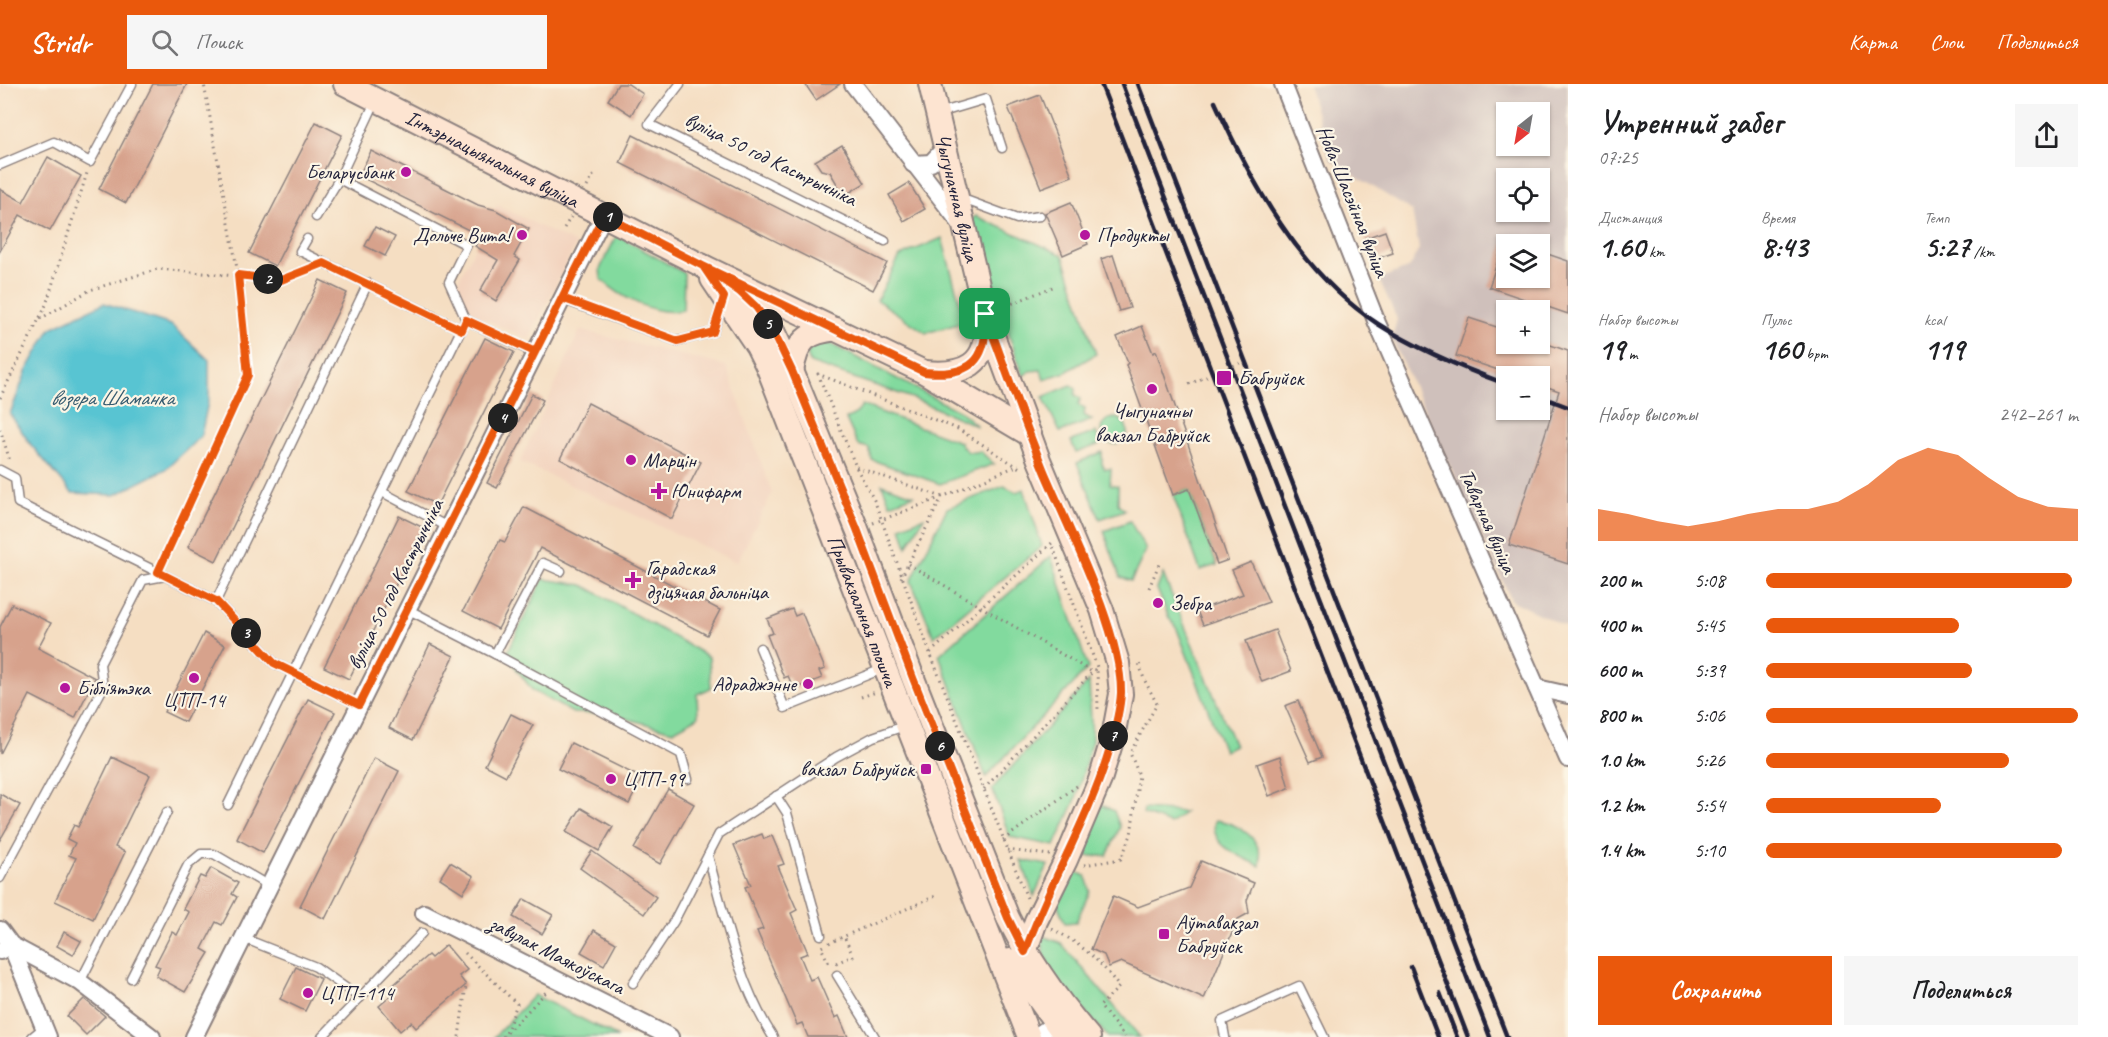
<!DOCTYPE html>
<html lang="ru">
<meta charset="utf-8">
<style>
:root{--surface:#fff;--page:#f6f6f6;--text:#202124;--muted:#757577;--accent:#ea580c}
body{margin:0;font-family:Caveat,sans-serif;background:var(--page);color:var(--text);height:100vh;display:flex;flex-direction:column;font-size:22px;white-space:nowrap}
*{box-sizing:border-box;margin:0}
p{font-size:20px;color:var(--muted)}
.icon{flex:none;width:33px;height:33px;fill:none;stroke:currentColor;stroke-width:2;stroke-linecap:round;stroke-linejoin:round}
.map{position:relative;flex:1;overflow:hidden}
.panel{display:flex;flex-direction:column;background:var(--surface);width:540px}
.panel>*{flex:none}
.needle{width:39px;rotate:211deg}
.fabs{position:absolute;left:1496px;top:18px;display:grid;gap:12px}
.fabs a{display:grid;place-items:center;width:54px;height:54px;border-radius:0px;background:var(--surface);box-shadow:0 2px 4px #0004;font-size:30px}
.pin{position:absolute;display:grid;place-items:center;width:51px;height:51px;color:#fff;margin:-26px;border-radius:12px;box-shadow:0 3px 9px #0006}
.km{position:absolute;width:30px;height:30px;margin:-15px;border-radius:50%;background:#222;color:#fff;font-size:16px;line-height:30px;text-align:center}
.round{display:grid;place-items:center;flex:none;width:63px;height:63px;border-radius:0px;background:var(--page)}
.summary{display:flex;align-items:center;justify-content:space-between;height:102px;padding:0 30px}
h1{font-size:33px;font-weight:800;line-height:45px}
.stats{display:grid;grid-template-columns:repeat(3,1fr);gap:9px;height:102px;padding:6px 30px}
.stats div{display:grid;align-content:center}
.stats b{font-size:30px;font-weight:800}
.stats small{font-size:16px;font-weight:400}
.stats p{font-size:16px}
.chart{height:168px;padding:12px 30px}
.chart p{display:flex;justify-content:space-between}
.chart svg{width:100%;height:108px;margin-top:6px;fill:var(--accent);opacity:.7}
.primary-button{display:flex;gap:12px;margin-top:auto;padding:12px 30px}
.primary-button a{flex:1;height:69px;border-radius:0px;background:var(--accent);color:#fff;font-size:24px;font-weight:800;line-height:69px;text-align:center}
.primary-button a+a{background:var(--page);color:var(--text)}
ul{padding:0 30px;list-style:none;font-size:20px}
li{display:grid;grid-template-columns:96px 72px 1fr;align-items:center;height:45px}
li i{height:15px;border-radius:8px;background:var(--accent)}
header{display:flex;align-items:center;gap:36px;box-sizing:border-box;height:84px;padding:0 30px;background:var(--accent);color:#fff}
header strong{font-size:28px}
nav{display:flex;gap:33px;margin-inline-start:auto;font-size:21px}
.search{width:420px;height:54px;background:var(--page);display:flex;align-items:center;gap:15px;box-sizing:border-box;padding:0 21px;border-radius:0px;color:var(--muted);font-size:22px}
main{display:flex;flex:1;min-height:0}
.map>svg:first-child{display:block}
.built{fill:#f3d4bf}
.industrial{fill:#cfc0bb;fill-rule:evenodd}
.green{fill:#82da9e;stroke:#527e6c;stroke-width:1.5}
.water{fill:#58c4d2;stroke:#3d7386;stroke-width:1.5}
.building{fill:#d7a28c}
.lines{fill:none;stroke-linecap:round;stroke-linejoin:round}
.lane-casing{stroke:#8c807e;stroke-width:11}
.street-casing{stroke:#8c807e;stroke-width:20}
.secondary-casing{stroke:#8c807e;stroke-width:26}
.path{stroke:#8c807e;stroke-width:3;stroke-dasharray:1.5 4.5;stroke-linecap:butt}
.lane{stroke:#fff;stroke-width:8}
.street{stroke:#fff;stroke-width:16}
.secondary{stroke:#fde4d1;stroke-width:22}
.rail{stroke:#22223b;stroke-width:4.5}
.route-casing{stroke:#fff;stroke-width:12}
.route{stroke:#ea580c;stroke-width:8}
.poi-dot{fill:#b5179e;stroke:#fcf5e5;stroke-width:2}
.labels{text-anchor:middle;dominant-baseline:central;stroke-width:4.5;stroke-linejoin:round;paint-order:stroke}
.street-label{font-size:21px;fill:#22223b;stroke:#fcf5e5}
.poi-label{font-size:21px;fill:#22223b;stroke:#fcf5e5;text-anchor:start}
.water-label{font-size:22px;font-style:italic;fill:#355b70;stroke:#fcf5e5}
</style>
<header>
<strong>Stridr</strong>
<div class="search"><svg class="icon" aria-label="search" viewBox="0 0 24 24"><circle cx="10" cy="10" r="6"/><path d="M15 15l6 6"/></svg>Поиск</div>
<nav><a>Карта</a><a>Слои</a><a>Поделиться</a></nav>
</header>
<main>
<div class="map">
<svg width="1568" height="953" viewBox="0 0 1568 953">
<rect width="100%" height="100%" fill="#fcf5e5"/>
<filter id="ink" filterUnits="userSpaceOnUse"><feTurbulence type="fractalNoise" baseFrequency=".0167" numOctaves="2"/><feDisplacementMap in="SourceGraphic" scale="12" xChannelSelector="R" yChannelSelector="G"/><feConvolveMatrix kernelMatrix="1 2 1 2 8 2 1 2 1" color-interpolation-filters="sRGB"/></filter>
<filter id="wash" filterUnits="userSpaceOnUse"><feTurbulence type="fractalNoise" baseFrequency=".008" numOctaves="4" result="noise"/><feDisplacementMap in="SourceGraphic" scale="24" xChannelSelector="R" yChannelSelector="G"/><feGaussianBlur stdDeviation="1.35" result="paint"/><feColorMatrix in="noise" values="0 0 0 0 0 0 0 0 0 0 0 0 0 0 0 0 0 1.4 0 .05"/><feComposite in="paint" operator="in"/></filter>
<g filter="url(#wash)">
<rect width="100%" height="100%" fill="#f5dec2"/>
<!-- built -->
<g class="built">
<polygon points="497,121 576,160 529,255 471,229 457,199"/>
<polygon points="580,246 726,282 772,409 737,478 520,378"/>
</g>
<!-- industrial -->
<path class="industrial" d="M1308,0H1568V544L1512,517L1392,255L1397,235L1379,195L1410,183L1419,165L1412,127L1330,76ZM1506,28H1539V62H1506ZM1506,94H1539V128H1506ZM1506,160H1539V194H1506ZM1506,226H1539V260H1506ZM1506,292H1539V326H1506Z"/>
<!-- green -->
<g class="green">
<polygon points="976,132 1063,171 1096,270 1066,288 1044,295 1041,286 1030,287 1023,292 970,136"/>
<path d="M617,151L684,189L683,226C656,233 620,213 601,195L600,185Z"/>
<polygon points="942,154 965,238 926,249 877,216 900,172"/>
<polygon points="823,256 961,328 977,342 912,314 810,279 807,270 813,260"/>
<polygon points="1071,301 1076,305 1075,311 1081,314 1078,321 1085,324 1084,331 1092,336 1060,348 1043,313"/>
<path d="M862,321L960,358C965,368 969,370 980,367L994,380L940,400L872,376L869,364L858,361L846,335L857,329Z"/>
<circle cx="1114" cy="347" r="13"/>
<polygon points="1096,348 1100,360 1076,369 1071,357"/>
<polygon points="1102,368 1102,380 1105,385 1111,385 1110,400 1118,402 1118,420 1125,426 1100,435 1077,379"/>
<polygon points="882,400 914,411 890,420"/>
<polygon points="1004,402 1016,408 1024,405 1042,462 934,553 911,497 947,424"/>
<polygon points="1189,405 1217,481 1200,486 1173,411"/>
<polygon points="924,433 907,463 901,443"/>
<polygon points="1130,437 1146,466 1131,497 1120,493 1104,447"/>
<polygon points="1051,472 1088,584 986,693 939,571"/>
<polygon points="1163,490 1235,662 1224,667 1177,545 1169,534 1157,505"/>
<polygon points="543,495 583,501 709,573 711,604 697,610 698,633 673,647 609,630 573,629 533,607 506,571"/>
<polygon points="1089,597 1092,656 1076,715 1055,762 1010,753 992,705"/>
<polygon points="1100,720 1114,727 1120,743 1107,772 1080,772"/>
<polygon points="1144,725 1185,728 1170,740 1143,730"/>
<path d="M1215,736C1239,739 1264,755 1260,782C1241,772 1209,763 1215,736Z"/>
<polygon points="1021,776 1048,781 1034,812"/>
<polygon points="1073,787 1086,792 1090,807 1076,838 1065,839 1057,819"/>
<path d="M1042,852L1061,859L1140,953H1108C1084,925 1041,892 1042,852Z"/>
<polygon points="534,911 618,953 494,953"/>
</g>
<!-- water -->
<polygon class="water" points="104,219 171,241 209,276 209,313 201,352 166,385 115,411 72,409 31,361 10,330 26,288 51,244"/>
<g id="blocks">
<!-- building -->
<g class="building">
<polygon points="153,0 187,0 126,119 99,105"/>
<polygon points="618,0 628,0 643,10 631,31 608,16"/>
<polygon points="805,0 840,0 816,16"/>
<polygon points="1040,11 1072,92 1041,104 1008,23"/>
<polygon points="316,38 342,51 275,182 249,169"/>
<polygon points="633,51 887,179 873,206 620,79"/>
<polygon points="842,61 865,99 844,112 830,88 821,86 815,77"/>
<polygon points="371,67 478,121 496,126 529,145 514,172 520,176 496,217 480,207 498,176 475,162 481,152 359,92"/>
<polygon points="48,73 81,92 50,147 20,131 0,167 0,105 23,118"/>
<polygon points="909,99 925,125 904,137 889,111"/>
<polygon points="1071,118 1088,160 1063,171 1045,129"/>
<polygon points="375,143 395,153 385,172 365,162"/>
<polygon points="1385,147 1393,169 1372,176 1365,154"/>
<polygon points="1504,158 1506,194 1539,194 1539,167 1568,177 1568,230 1489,203"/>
<polygon points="1113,171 1130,224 1119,227 1101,175"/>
<polygon points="320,196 347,209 216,477 188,463"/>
<polygon points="1469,234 1506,246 1506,260 1539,260 1539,257 1568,267 1568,480 1509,461 1559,307 1539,300 1539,292 1516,292 1456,272"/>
<polygon points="1142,242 1153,269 1156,267 1228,476 1217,480 1189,405 1173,411 1126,281 1128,279 1117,253"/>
<polygon points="485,254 514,268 437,421 408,407"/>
<polygon points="532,310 543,316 497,404 487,399"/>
<polygon points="588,319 701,378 672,435 560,375"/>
<polygon points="524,423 720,526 707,551 540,464 498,545 463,527 500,456 505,458"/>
<polygon points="399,432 424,444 349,595 324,583"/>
<polygon points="1251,478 1269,518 1203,541 1197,527 1243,510 1232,486"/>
<polygon points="12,520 51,539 38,564 95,594 75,634 30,611 0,670 0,543"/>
<polygon points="792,525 795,532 802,529 825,585 819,587 822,594 794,605 788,592 784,594 767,551 773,549 767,535"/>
<polygon points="1275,546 1291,587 1262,598 1246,557"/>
<polygon points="204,549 225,561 185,638 164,628"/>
<polygon points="430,560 454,572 413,656 389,644"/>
<polygon points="308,615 335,628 263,769 237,755"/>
<polygon points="1298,617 1322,673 1310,678 1285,622"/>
<polygon points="511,630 533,641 506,692 485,681"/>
<polygon points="571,659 642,694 629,720 558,685"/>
<polygon points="1280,672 1289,704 1269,712 1257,680"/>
<polygon points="112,673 150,691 115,763 125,768 93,835 55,817 76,774 69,771 75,759 67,755 74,741 78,743"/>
<polygon points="374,674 399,687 325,835 300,822"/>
<polygon points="668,705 694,720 660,780 634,765"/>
<polygon points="0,710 20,721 0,756"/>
<polygon points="581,724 613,743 599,767 566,748"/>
<polygon points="762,750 764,755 772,752 784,780 778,782 797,826 791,829 808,869 800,872 810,896 817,893 835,934 839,932 848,953 808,953 802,939 797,941 757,847 763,845 745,803 751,801 734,761"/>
<polygon points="592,767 656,813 644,830 580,784"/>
<polygon points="1201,777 1254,799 1247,816 1249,829 1238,835 1204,915 1121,878 1109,883 1104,871 1091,865 1113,812 1138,823 1189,804"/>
<polygon points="450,778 474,792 463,809 440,794"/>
<polygon points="211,784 238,799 232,810 237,813 222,841 216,838 202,865 209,869 185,908 156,892 160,883 155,881 172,848 177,851 189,828 183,825 200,792 205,794"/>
<polygon points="524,815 553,831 542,850 513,833"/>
<polygon points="594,846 616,859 604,881 581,868"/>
<polygon points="64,848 81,857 73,871 57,862"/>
<polygon points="446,861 467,886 459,892 466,901 416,944 411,938 400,947 379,922 397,907 392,902 428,871 431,874"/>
<polygon points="296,883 321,895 305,927 280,915"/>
<polygon points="84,915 105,932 86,951 67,932"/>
</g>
</g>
</g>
<g filter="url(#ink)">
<use href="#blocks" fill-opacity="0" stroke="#8c807e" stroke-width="1.5"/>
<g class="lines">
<defs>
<g id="lane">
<polyline points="680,0 649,40 885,157"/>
<polyline points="939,29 986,15 1002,64"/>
<polyline points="0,81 54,58 90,78 132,0"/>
<polyline points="960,114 1017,135 1040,132"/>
<polyline points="316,133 339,95"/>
<polyline points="307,155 300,167 462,246"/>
<polyline points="562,215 678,257 713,248 723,218"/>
<polyline points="466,236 535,269"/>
<polyline points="0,386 15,394 18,419 216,517 274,579 359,621"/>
<polyline points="382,408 448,443"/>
<polyline points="216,517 368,199"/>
<polyline points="407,525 495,570 543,479 561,487"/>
<polyline points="760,564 785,624 885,584"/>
<polyline points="495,570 681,670 688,695"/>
<polyline points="776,712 787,729 821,851"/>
<polyline points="228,721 466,236 449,198 467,161 339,95 376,16"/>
<path d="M708,772C725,834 738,898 773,953"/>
<polyline points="0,794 103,604 100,580 143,496 165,492"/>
<polyline points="243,854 316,883 360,914"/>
<polyline points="837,891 875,953"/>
<polyline points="131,894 188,781 201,770 214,770 269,802"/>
<polyline points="80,898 167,728"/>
<polyline points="633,899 674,837 719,750 836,673 873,653 907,641"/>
<polyline points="32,953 43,944"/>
<polyline points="322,953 422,849"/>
<polyline points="1225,953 1222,937 1299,902 1324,953"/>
</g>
<g id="street">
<polyline points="853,0 961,140"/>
<polyline points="1283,0 1377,239 1568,675"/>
<polyline points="913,80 931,79 944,65"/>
<polyline points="1537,604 1568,611"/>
<polyline points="424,829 670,953"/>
<polyline points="0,846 11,861 48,953"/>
<polyline points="0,867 11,861 80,898 152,953"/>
<polyline points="194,953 604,131"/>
<polyline points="1035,953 1064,933"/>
</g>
<g id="secondary">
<path id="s1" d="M345,0L703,182L924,288L1030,351"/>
<path id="s2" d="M930,0L985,230L1039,376L1102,526L1118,579L1121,610L1113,653L1100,696L1066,776L1036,837L1025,868"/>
<path d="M703,182L740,208L756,223L773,247L792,287L857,445L913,594L1008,834C1030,878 1057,916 1089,953"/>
<path id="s3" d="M712,195L757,262L768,284L1029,953"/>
<path d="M792,287C798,256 805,249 836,245"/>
<path d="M925,288C963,292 989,281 986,238"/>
<polyline points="1010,876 1066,953"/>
</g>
</defs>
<!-- lane casing -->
<use href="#lane" class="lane-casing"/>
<!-- street casing -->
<use href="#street" class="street-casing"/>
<!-- secondary casing -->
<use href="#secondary" class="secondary-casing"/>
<!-- path -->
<g class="path">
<polyline points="587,103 594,90"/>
<polyline points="564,144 571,133"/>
<polyline points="1001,224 1055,202"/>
<polyline points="40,235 90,206 158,185 281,196 310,185"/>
<polyline points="1189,300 1242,278"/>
<polyline points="0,314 46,221 87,89"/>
<polyline points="0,345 10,377"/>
<polyline points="856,383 942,413"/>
<polyline points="873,439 940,414"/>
<polyline points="1053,463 1097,583 1098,626"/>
<polyline points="162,480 248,291 243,218 204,0"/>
<polyline points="908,480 1092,588"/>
<polyline points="901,494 942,413 1019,381"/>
<polyline points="1149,504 1159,480"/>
<polyline points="930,569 875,418 856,383 818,290 958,345 1021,385"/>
<polyline points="861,613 876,608"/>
<polyline points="984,705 1097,583"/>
<polyline points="1003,756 1077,702"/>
<polyline points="1007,766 1050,771"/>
<polyline points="1084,781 1121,775 1131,751 1139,691 1130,669 1157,620 1144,595 1138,576"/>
<polyline points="1027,814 930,569 1052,459"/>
<path d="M1052,845C1080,859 1101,877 1119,903L1100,922L1125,953"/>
<polyline points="829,859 938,811"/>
<polyline points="823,862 821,863 830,882"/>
<polyline points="465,869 517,920 505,952"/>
<polyline points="836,879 853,872 844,852"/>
<polyline points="459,953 466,901"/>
<polyline points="503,953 547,907"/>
</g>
<!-- lane -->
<use href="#lane" class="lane"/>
<!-- street -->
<use href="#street" class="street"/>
<!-- secondary -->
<use href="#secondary" class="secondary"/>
<!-- rail -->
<g class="rail">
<polyline points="1101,0 1468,953"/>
<polyline points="1122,0 1490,953"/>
<polyline points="1138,0 1507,953"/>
<path d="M1215,18C1252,100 1300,189 1378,240C1417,265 1462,284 1506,300"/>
<polyline points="1539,312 1568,323"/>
<polyline points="1411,883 1438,953"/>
<polyline points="1440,909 1457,953"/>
</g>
</g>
</g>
<g class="lines" filter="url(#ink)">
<defs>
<path id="route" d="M985,230C989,277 970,293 924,288L703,182L604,131C580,176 558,223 535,268L466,236L462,246L324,179L281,196L238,191L248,291L158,488L216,517L274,579L359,621L562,214L678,257L713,248L724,213L703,182L740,208L756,223L773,247L792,287L857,445L913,594L1008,834L1025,868C1049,799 1088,737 1109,667C1114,649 1120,628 1121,609C1122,549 1069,446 1044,387C1023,336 1005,283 985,230"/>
</defs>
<!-- route casing -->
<use href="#route" class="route-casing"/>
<!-- route -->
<use href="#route" class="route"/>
</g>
<!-- markers -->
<g class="poi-dot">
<circle cx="406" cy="88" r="6"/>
<circle cx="522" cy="151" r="6"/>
<circle cx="1085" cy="151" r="6"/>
<rect x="1216" y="286" width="16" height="16" rx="3"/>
<circle cx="1152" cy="305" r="6"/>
<circle cx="631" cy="376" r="6"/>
<path d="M656 398h6v6h6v6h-6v6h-6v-6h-6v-6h6z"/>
<path d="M630 487h6v6h6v6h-6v6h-6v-6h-6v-6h6z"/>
<circle cx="1158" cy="519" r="6"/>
<circle cx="194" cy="594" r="6"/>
<circle cx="808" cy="600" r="6"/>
<circle cx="65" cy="604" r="6"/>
<rect x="920" y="679" width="12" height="12" rx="3"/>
<circle cx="611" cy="695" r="6"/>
<rect x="1158" y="844" width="12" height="12" rx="3"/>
<circle cx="308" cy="909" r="6"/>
</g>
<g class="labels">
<!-- street labels -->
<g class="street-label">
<text stroke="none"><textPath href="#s1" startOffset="165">Інтэрнацыянальная вуліца</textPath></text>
<text transform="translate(771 75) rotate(26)">вуліца 50 год Кастрычніка</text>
<text stroke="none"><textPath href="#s2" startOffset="117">Чыгуначная вуліца</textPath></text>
<text transform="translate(1353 117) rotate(68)">Нова-Шасэйная вуліца</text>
<text transform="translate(1488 437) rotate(66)">Таварная вуліца</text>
<text transform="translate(395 500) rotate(-63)">вуліца 50 год Кастрычніка</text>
<text stroke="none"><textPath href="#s3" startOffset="366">Прывакзальная плошча</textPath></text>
<text transform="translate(557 871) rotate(27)">завулак Маякоўскага</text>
</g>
<!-- poi labels -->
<g class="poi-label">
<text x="394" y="88" text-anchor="end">Беларусбанк</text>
<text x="510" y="151" text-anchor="end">Дольче Вита!</text>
<text x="1097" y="151">Продукты</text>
<text x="1238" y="294">Бабруйск</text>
<text x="1152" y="327" text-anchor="middle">Чыгуначны<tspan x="1152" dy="24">вакзал Бабруйск</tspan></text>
<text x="643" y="376">Марцін</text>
<text x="671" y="407">Юнифарм</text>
<text x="646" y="484">Гарадская<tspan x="646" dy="24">дзіцячая бальніца</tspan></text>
<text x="1170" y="519">Зебра</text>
<text x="796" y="600" text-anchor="end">Адраджэнне</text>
<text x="77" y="604">Бібліятэка</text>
<text x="194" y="616" text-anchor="middle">ЦТП-14</text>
<text x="914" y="685" text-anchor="end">вакзал Бабруйск</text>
<text x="623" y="695">ЦТП-99</text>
<text x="1176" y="838">Аўтавакзал<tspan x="1176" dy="24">Бабруйск</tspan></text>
<text x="320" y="909">ЦТП=114</text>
</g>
<!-- water labels -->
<g class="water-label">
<text x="112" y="314">возера Шаманка</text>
</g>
</g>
</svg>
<div class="fabs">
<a><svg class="needle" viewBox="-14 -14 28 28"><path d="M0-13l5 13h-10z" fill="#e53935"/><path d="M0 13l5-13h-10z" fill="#757577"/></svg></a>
<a><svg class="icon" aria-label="locate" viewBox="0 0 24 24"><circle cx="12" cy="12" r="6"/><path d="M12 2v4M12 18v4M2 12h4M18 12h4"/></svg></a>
<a><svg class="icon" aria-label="layers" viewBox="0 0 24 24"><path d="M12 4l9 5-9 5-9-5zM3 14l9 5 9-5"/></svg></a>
<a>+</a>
<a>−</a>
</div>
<div class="pin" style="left:985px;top:230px;background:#1e9e55"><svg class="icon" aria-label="arrive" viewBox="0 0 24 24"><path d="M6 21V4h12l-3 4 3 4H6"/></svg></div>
<b class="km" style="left:608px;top:133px">1</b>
<b class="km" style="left:268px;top:195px">2</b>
<b class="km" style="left:246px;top:549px">3</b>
<b class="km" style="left:503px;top:334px">4</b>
<b class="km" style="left:768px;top:240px">5</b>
<b class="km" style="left:940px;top:662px">6</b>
<b class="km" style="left:1113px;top:652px">7</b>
</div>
<section class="panel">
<div class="summary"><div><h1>Утренний забег</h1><p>07:25</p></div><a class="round"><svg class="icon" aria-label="share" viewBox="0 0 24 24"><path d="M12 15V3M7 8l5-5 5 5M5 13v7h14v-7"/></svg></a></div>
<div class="stats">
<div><p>Дистанция</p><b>1.60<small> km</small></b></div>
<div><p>Время</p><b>8:43</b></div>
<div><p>Темп</p><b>5:27<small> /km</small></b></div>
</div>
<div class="stats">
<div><p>Набор высоты</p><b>19<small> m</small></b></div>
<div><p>Пульс</p><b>160<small> bpm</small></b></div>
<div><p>kcal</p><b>119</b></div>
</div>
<div class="chart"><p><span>Набор высоты</span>242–261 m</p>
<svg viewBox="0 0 160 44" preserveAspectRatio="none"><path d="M0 44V31L10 33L20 36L30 38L40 36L50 33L60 31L70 31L80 28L90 21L100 11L110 6L120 9L130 18L140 26L150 30L160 31V44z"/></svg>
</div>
<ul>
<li><b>200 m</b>5:08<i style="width:98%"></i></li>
<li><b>400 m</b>5:45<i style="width:62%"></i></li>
<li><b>600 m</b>5:39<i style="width:66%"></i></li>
<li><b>800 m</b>5:06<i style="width:100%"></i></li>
<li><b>1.0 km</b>5:26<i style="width:78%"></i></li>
<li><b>1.2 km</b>5:54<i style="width:56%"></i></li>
<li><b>1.4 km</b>5:10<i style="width:95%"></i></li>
</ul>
<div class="primary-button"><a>Сохранить</a><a>Поделиться</a></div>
</section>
</main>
